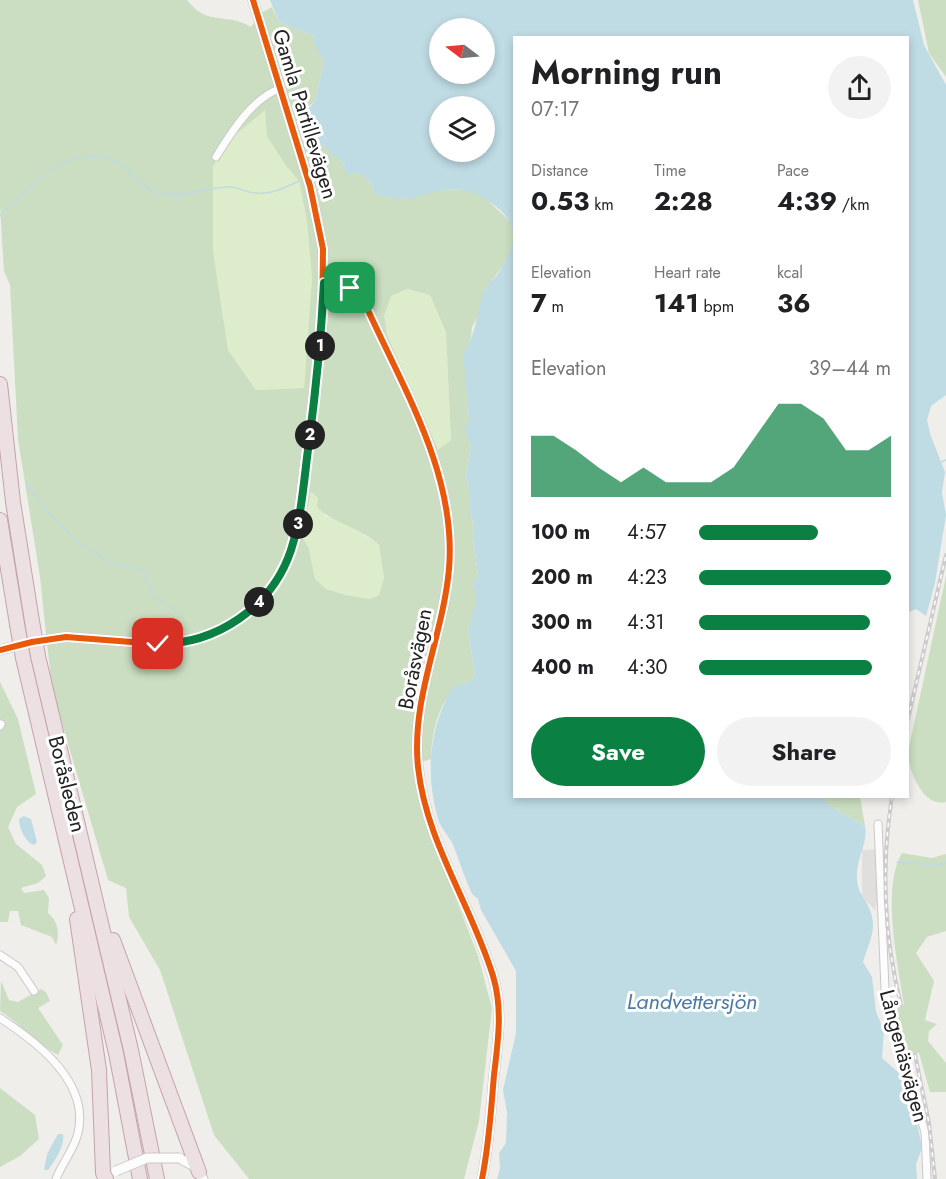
<!DOCTYPE html>
<meta charset="utf-8">
<style>
:root{--surface:#fff;--page:#f2f2f2;--text:#202124;--muted:#757577;--accent:#0b8043}
body{margin:0;font-family:Jost,sans-serif;background:var(--page);color:var(--text);height:100vh;display:flex;flex-direction:column;font-size:22px;white-space:nowrap}
*{box-sizing:border-box;margin:0}
p{font-size:20px;color:var(--muted)}
.icon{flex:none;width:33px;height:33px;fill:none;stroke:currentColor;stroke-width:2;stroke-linecap:round;stroke-linejoin:round}
.map{position:relative;flex:1;overflow:hidden}
.details{position:absolute;left:513px;top:36px;width:396px;height:762px;display:flex;flex-direction:column;background:var(--surface);border-radius:0px;box-shadow:0 3px 9px #0003}
.details>*{flex:none}
.needle{width:39px;rotate:286deg}
.tools{position:absolute;left:429px;top:18px;display:grid;gap:12px}
.tools a{display:grid;place-items:center;width:66px;height:66px;border-radius:50%;background:var(--surface);box-shadow:0 3px 9px #0003;font-size:30px}
.pin{position:absolute;display:grid;place-items:center;width:51px;height:51px;color:#fff;margin:-26px;border-radius:12px;box-shadow:0 3px 9px #0006}
.km{position:absolute;width:30px;height:30px;margin:-15px;border-radius:50%;background:#222;color:#fff;font-size:16px;line-height:30px;text-align:center}
.round{display:grid;place-items:center;flex:none;width:63px;height:63px;border-radius:32px;background:var(--page)}
.head{display:flex;align-items:center;justify-content:space-between;height:102px;padding:0 18px}
h1{font-size:33px;font-weight:700;line-height:45px}
.figures{display:grid;grid-template-columns:repeat(3,1fr);gap:9px;height:102px;padding:6px 18px}
.figures div{display:grid;align-content:center}
.figures b{font-size:26px;font-weight:700}
.figures small{font-size:16px;font-weight:400}
.figures p{font-size:16px}
.chart{height:168px;padding:12px 18px}
.chart p{display:flex;justify-content:space-between}
.chart svg{width:100%;height:108px;margin-top:6px;fill:var(--accent);opacity:.7}
.cta{display:flex;gap:12px;margin-top:auto;padding:12px 18px}
.cta a{flex:1;height:69px;border-radius:36px;background:var(--accent);color:#fff;font-size:24px;font-weight:700;line-height:69px;text-align:center}
.cta a+a{background:var(--page);color:var(--text)}
ul{padding:0 18px;list-style:none;font-size:20px}
li{display:grid;grid-template-columns:96px 72px 1fr;align-items:center;height:45px}
li i{height:15px;border-radius:8px;background:var(--accent)}
.map>svg:first-child{display:block}
.grass{fill:#ddeccb}
.forest{fill:#cbdec1;fill-rule:evenodd}
.parking{fill:#e0dfde}
.water{fill:#bfdbe3;fill-rule:evenodd}
.lines{fill:none;stroke-linecap:round;stroke-linejoin:round}
.stream{stroke:#bfdbe3;stroke-width:1.5}
.minor-casing{stroke:#c9c8c7;stroke-width:9}
.tertiary-casing{stroke:#c9c8c7;stroke-width:11}
.motorway-casing{stroke:#c5a2ac;stroke-width:16}
.minor{stroke:#fdfcfc;stroke-width:7}
.tertiary{stroke:#fdfcfc;stroke-width:9}
.motorway{stroke:#ece0e2;stroke-width:14}
.rail-casing{stroke:#ccc;stroke-width:4}
.rail{stroke:#fff;stroke-width:1.5;stroke-dasharray:4.5;stroke-linecap:butt}
.tertiary-bridge-casing{stroke:#c9c8c7;stroke-width:11;stroke-linecap:butt}
.motorway-bridge-casing{stroke:#c5a2ac;stroke-width:16;stroke-linecap:butt}
.tertiary-bridge{stroke:#fdfcfc;stroke-width:9}
.motorway-bridge{stroke:#ece0e2;stroke-width:14}
.cycleway-casing{stroke:#fff;stroke-width:10}
.cycleway{stroke:#e8590c;stroke-width:6}
.route-casing{stroke:#fff;stroke-width:12}
.route{stroke:#0b8043;stroke-width:8}
.labels{text-anchor:middle;dominant-baseline:central;stroke-width:6;stroke-linejoin:round;paint-order:stroke}
.street-label{font-size:21px;fill:#222;stroke:#fff}
.water-label{font-size:22px;font-style:italic;fill:#4a7aab;stroke:#fff}
</style>
<div class="map">
<svg width="946" height="1179" viewBox="0 0 946 1179">
<rect width="100%" height="100%" fill="#f0eeeb"/>
<!-- grass -->
<g class="grass">
<polygon points="265,109 287,167 299,181 307,221 312,278 304,388 256,390 228,350 213,251 213,166 235,135"/>
<polygon points="407,289 430,295 446,332 451,440 438,451 387,335 383,316 391,296"/>
<polygon points="311,492 318,498 325,516 348,524 379,545 384,578 379,595 371,599 346,595 326,589 315,579 309,549 302,536"/>
</g>
<!-- forest -->
<g class="forest">
<path d="M0,0H187C207,27 228,12 251,27L261,13L272,7L279,22L314,36L324,62L315,101L309,106L323,146L340,157L347,174L361,173L372,184L374,194L410,198L427,191L464,189L481,194L512,223L514,238L507,260L484,291L480,313L472,327L470,347L464,353L471,444L466,477L470,490V512L474,527L473,537L478,576L473,583L477,602L468,629L475,675L471,681C441,686 431,733 431,759L415,764L422,811L478,956L492,1008L479,1121L464,1179H249L214,1135L160,970L129,917L126,888L108,880L52,689L40,577L18,439L10,285L4,271L0,207ZM265,110L267,136L287,167L299,181L307,221L312,278L304,388L256,390L228,350L213,251V166L235,135ZM407,289L430,295L446,332L451,440L438,450L387,335L384,316L391,296ZM311,492L318,498L317,507C332,523 360,527 379,545L384,578L379,595L370,599L346,595L326,589L315,579L309,549L302,536Z"/>
<polygon points="918,0 946,0 946,77 929,53"/>
<path d="M946,576V802C923,808 908,770 908,752Z"/>
<path d="M0,682L18,719L36,794L17,807L8,827L16,844L42,865L46,876L38,883L21,888L24,893L44,890L49,898L48,913C58,921 60,933 56,945L52,937L21,925L18,911H10L8,922H0Z"/>
<polygon points="823,797 860,797 865,826 831,807"/>
<path d="M902,853L932,858L946,854V931L927,937L916,953L934,981L925,1020L937,1024L929,1031L928,1041L946,1063V1092H930L919,1053L905,1055L892,1010L904,1005C898,965 881,888 902,853Z"/>
<path d="M1,981L9,1000L18,1002L41,989L46,992L50,1001L38,1008L63,1045L58,1055C36,1043 21,1024 0,1011Z"/>
<polygon points="0,1088 35,1115 39,1139 20,1156 0,1167"/>
</g>
<!-- parking -->
<polygon class="parking" points="877,849 877,901 875,910 864,899 862,894 862,850"/>
<!-- water -->
<g class="water">
<path d="M270,0H913L924,45L946,85V395L931,406L927,420L930,434L945,472L942,493L946,515L935,583L926,616L916,609L909,612L908,617V38H514V235C512,222 505,213 494,205C465,182 444,189 411,198C400,200 384,196 374,194L372,184L361,174H346C344,156 331,154 320,143C312,134 309,123 306,112L315,101L324,62L314,43V36L279,22ZM484,28V74H440V28ZM484,106V152H440V106Z"/>
<path d="M514,238V796L823,797L831,807L865,826C868,843 857,857 857,875C856,894 867,898 871,913C877,931 868,945 863,962L872,977L876,1012L884,1030L882,1058L898,1072L913,1102L922,1148L916,1164L917,1179H497L500,1168L499,1153L506,1143L507,1113L503,1090L516,1033V971L481,910L478,899L472,894C465,879 460,863 454,847C450,837 441,829 438,819C425,775 429,726 453,687L471,681L475,675L468,629L476,602L473,582L478,576L473,537L474,526L470,512V490L466,477L471,444L465,431L469,418L463,353C473,344 479,308 483,294C486,284 495,279 499,272C506,261 510,250 514,238Z"/>
<path d="M24,816L31,819L37,842L34,845C25,842 19,828 19,819Z"/>
<path d="M58,1134H63C65,1145 55,1161 48,1170H44L47,1154Z"/>
</g>
<g class="lines">
<!-- stream -->
<g class="stream">
<polyline points="313,165 335,154"/>
<path d="M0,216C31,186 73,137 121,164C134,172 141,188 156,192C182,200 204,187 229,187C239,187 247,193 256,193C271,195 286,187 299,181"/>
<polyline points="941,462 946,460"/>
<path d="M26,483C46,513 77,548 112,562C122,566 133,568 143,571L153,596L177,612"/>
<polyline points="897,862 937,865 946,863"/>
</g>
<defs>
<g id="minor">
<path d="M216,157C231,133 252,98 281,88"/>
<polyline points="0,726 1,724"/>
<polyline points="878,824 885,989 898,1045 925,1132 927,1179"/>
<polyline points="0,955 18,967 34,991"/>
<path d="M0,1018C37,1042 90,1082 78,1133C74,1150 62,1163 56,1179"/>
</g>
<g id="tertiary">
<path d="M324,283L350,288L367,308C404,390 457,476 449,569C443,636 411,698 418,767C426,842 471,904 493,976C503,1009 498,1041 494,1075C491,1110 489,1145 482,1179"/>
<polyline points="0,650 32,642 66,637 158,644 196,640 233,623 257,604 278,578 289,556 298,521 322,331 323,249 310,186 253,0"/>
<polyline points="179,1158 194,1166 203,1179"/>
</g>
<g id="motorway">
<polyline points="0,384 13,502 32,621"/>
<polyline points="0,520 17,624"/>
<polyline points="38,656 131,1050 157,1179"/>
<polyline points="23,658 116,1053 140,1179"/>
<polyline points="77,919 99,1070 103,1173 106,1179"/>
<polyline points="113,940 199,1172"/>
</g>
</defs>
<!-- minor casing -->
<use href="#minor" class="minor-casing"/>
<!-- tertiary casing -->
<use href="#tertiary" class="tertiary-casing"/>
<!-- motorway casing -->
<use href="#motorway" class="motorway-casing"/>
<!-- minor -->
<use href="#minor" class="minor"/>
<!-- tertiary -->
<use href="#tertiary" class="tertiary"/>
<!-- motorway -->
<use href="#motorway" class="motorway"/>
<defs>
<g id="rail">
<polyline points="908,719 946,555"/>
<path d="M892,796C881,866 884,937 901,1005"/>
<polyline points="915,1055 929,1123 935,1179"/>
</g>
</defs>
<!-- rail casing -->
<use href="#rail" class="rail-casing"/>
<!-- rail -->
<use href="#rail" class="rail"/>
<defs>
<polyline id="tertiary-bridge" points="116,1171 147,1158 179,1158"/>
<g id="motorway-bridge">
<polyline points="32,621 38,656"/>
<polyline points="17,624 23,658"/>
</g>
</defs>
<!-- tertiary-bridge casing -->
<use href="#tertiary-bridge" class="tertiary-bridge-casing"/>
<!-- motorway-bridge casing -->
<use href="#motorway-bridge" class="motorway-bridge-casing"/>
<!-- tertiary-bridge -->
<use href="#tertiary-bridge" class="tertiary-bridge"/>
<!-- motorway-bridge -->
<use href="#motorway-bridge" class="motorway-bridge"/>
<defs>
<g id="cycleway">
<path d="M324,283L350,288L367,308C404,390 457,476 449,569C443,636 411,698 418,767C426,842 471,904 493,976C503,1009 498,1041 494,1075C491,1110 489,1145 482,1179"/>
<polyline points="0,650 32,642 66,637 158,644 196,640 233,623 257,604 278,578 289,556 298,521 322,331 323,249 310,186 253,0"/>
</g>
</defs>
<!-- cycleway casing -->
<use href="#cycleway" class="cycleway-casing"/>
<!-- cycleway -->
<use href="#cycleway" class="cycleway"/>
</g>
<g class="lines">
<defs>
<path id="route" d="M158,644C217,644 272,607 291,550C302,516 304,478 309,442C316,389 321,337 324,283L350,288"/>
</defs>
<!-- route casing -->
<use href="#route" class="route-casing"/>
<!-- route -->
<use href="#route" class="route"/>
</g>
<g class="labels">
<!-- street labels -->
<g class="street-label">
<text transform="translate(305 114) rotate(73)">Gamla Partillevägen</text>
<text transform="translate(415 659) rotate(-79)">Boråsvägen</text>
<text transform="translate(67 784) rotate(76)">Boråsleden</text>
<text transform="translate(904 1056) rotate(75)">Långenäsvägen</text>
</g>
<!-- water labels -->
<g class="water-label">
<text x="692" y="1001">Landvettersjön</text>
</g>
</g>
</svg>
<div class="tools">
<a><svg class="needle" viewBox="-14 -14 28 28"><path d="M0-13l5 13h-10z" fill="#e53935"/><path d="M0 13l5-13h-10z" fill="#757577"/></svg></a>
<a><svg class="icon" aria-label="layers" viewBox="0 0 24 24"><path d="M12 4l9 5-9 5-9-5zM3 14l9 5 9-5"/></svg></a>
</div>
<div class="pin" style="left:350px;top:288px;background:#1e9e55"><svg class="icon" aria-label="arrive" viewBox="0 0 24 24"><path d="M6 21V4h12l-3 4 3 4H6"/></svg></div>
<div class="pin" style="left:158px;top:644px;background:#d93025"><svg class="icon" aria-label="check" viewBox="0 0 24 24"><path d="M5 12l5 5 9-10"/></svg></div>
<b class="km" style="left:320px;top:346px">1</b>
<b class="km" style="left:310px;top:435px">2</b>
<b class="km" style="left:298px;top:524px">3</b>
<b class="km" style="left:259px;top:602px">4</b>
<section class="details">
<div class="head"><div><h1>Morning run</h1><p>07:17</p></div><a class="round"><svg class="icon" aria-label="share" viewBox="0 0 24 24"><path d="M12 15V3M7 8l5-5 5 5M5 13v7h14v-7"/></svg></a></div>
<div class="figures">
<div><p>Distance</p><b>0.53<small> km</small></b></div>
<div><p>Time</p><b>2:28</b></div>
<div><p>Pace</p><b>4:39<small> /km</small></b></div>
</div>
<div class="figures">
<div><p>Elevation</p><b>7<small> m</small></b></div>
<div><p>Heart rate</p><b>141<small> bpm</small></b></div>
<div><p>kcal</p><b>36</b></div>
</div>
<div class="chart"><p><span>Elevation</span>39–44 m</p>
<svg viewBox="0 0 160 44" preserveAspectRatio="none"><path d="M0 44V19L10 19L20 25L30 32L40 38L50 32L60 38L70 38L80 38L90 32L100 19L110 6L120 6L130 12L140 25L150 25L160 19V44z"/></svg>
</div>
<ul>
<li><b>100 m</b>4:57<i style="width:62%"></i></li>
<li><b>200 m</b>4:23<i style="width:100%"></i></li>
<li><b>300 m</b>4:31<i style="width:89%"></i></li>
<li><b>400 m</b>4:30<i style="width:90%"></i></li>
</ul>
<div class="cta"><a>Save</a><a>Share</a></div>
</section>
</div>
